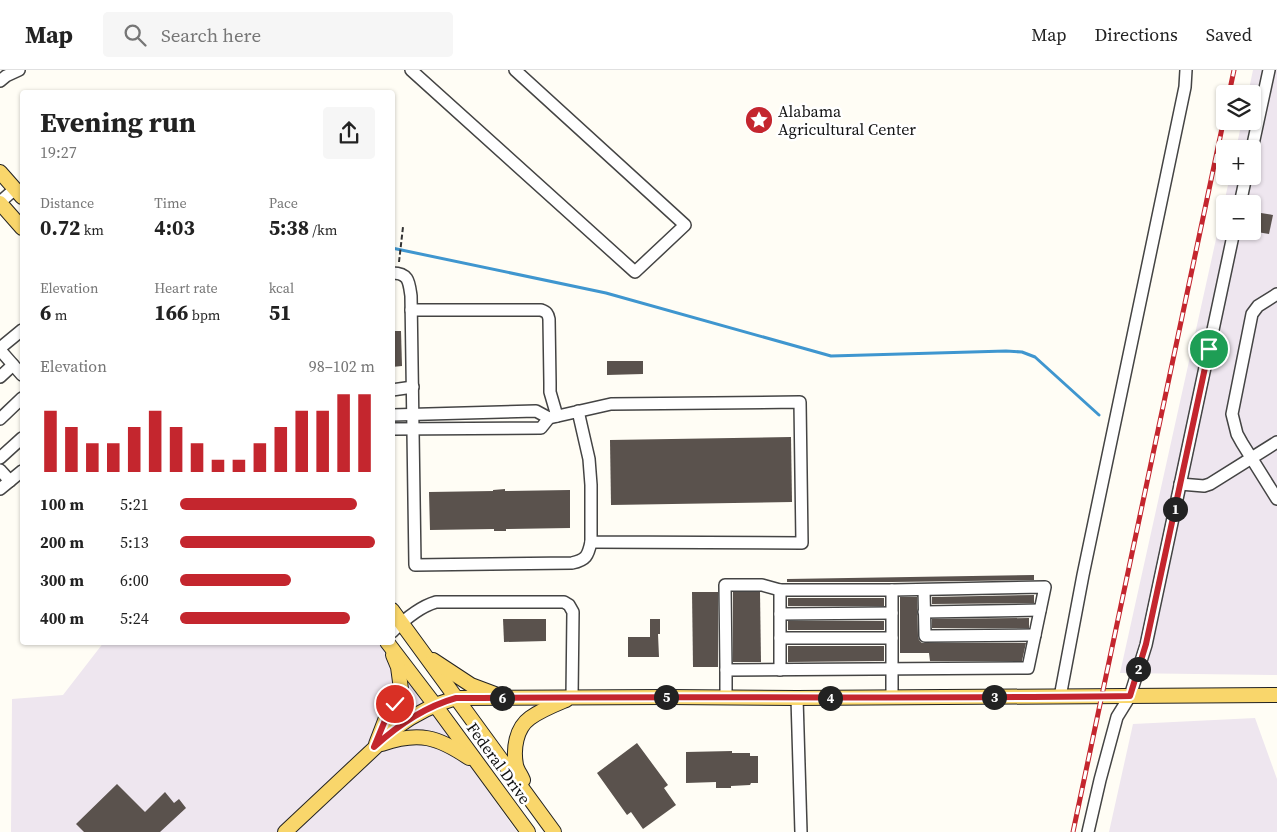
<!DOCTYPE html>
<meta charset="utf-8">
<style>
:root{--surface:#fff;--page:#f6f6f6;--text:#222;--muted:#767676;--line:#e0e0e0;--accent:#c4262e}
body{margin:0;font-family:"Source Serif 4",serif;background:var(--page);color:var(--text);height:100vh;display:flex;flex-direction:column;font-size:19px;white-space:nowrap}
*{box-sizing:border-box;margin:0}
p{font-size:16px;color:var(--muted)}
.icon{flex:none;width:28px;height:28px;fill:none;stroke:currentColor;stroke-width:2;stroke-linecap:round;stroke-linejoin:round}
.map{position:relative;flex:1;overflow:hidden}
.sheet{position:absolute;left:20px;top:20px;width:375px;height:555px;display:flex;flex-direction:column;background:var(--surface);border-radius:5px;box-shadow:0 1px 4px #0004}
.sheet>*{flex:none}
.buttons{position:absolute;left:1216px;top:15px;display:grid;gap:10px}
.buttons a{display:grid;place-items:center;width:45px;height:45px;border-radius:5px;background:var(--surface);box-shadow:0 1px 4px #0004;font-size:25px}
.pin{position:absolute;display:grid;place-items:center;width:42px;height:42px;color:#fff;margin:-21px;border:2px solid #fff;border-radius:50%;box-shadow:0 1px 5px #0007}
.km{position:absolute;width:25px;height:25px;margin:-12px;border-radius:50%;background:#222;color:#fff;font-size:14px;line-height:25px;text-align:center}
.round{display:grid;place-items:center;flex:none;width:52px;height:52px;border-radius:5px;background:var(--page)}
.overview{display:flex;align-items:center;justify-content:space-between;height:85px;padding:0 20px}
h1{font-size:28px;font-weight:700;line-height:38px}
.metrics{display:grid;grid-template-columns:repeat(3,1fr);gap:8px;height:85px;padding:5px 20px}
.metrics div{display:grid;align-content:center}
.metrics b{font-size:21px;font-weight:700}
.metrics small{font-size:14px;font-weight:400}
.metrics p{font-size:14px}
.chart{height:140px;padding:10px 20px}
.chart p{display:flex;justify-content:space-between}
.chart svg{width:100%;height:90px;margin-top:5px;stroke:var(--accent);stroke-width:6}
ul{padding:0 20px;list-style:none;font-size:16px}
li{display:grid;grid-template-columns:80px 60px 1fr;align-items:center;height:38px}
li i{height:12px;border-radius:6px;background:var(--accent)}
header{display:flex;align-items:center;gap:30px;box-sizing:border-box;height:70px;padding:0 25px;background:var(--surface);border-bottom:1px solid var(--line)}
header strong{font-size:24px}
nav{display:flex;gap:28px;margin-inline-start:auto;font-size:18px}
.search{width:350px;height:45px;background:var(--page);display:flex;align-items:center;gap:12px;box-sizing:border-box;padding:0 18px;border-radius:5px;color:var(--muted);font-size:19px}
.map>svg:first-child{display:block}
.industrial{fill:#eee6ef;fill-rule:evenodd}
.lines{fill:none;stroke-linecap:round;stroke-linejoin:round}
.stream{stroke:#3f96cf;stroke-width:3}
.building{fill:#5a524d}
.minor-casing{stroke:#444;stroke-width:14}
.major-casing{stroke:#222;stroke-width:16}
.path{stroke:#333;stroke-width:2;stroke-dasharray:5 2.5;stroke-linecap:butt}
.minor{stroke:#fff;stroke-width:11}
.major{stroke:#f9d66b;stroke-width:14}
.rail-casing{stroke:#c4262e;stroke-width:5}
.rail{stroke:#fff;stroke-width:3;stroke-dasharray:9;stroke-linecap:butt}
.route-casing{stroke:#fff;stroke-width:10}
.route{stroke:#c4262e;stroke-width:6}
.labels{text-anchor:middle;dominant-baseline:central;stroke-width:5;stroke-linejoin:round;paint-order:stroke}
.poi-label{font-size:16px;fill:#111;stroke:#fff;text-anchor:start}
.street-label{font-size:16px;fill:#111;stroke:#fff}
</style>
<header>
<strong>Map</strong>
<div class="search"><svg class="icon" aria-label="search" viewBox="0 0 24 24"><circle cx="10" cy="10" r="6"/><path d="M15 15l6 6"/></svg>Search here</div>
<nav><a>Map</a><a>Directions</a><a>Saved</a></nav>
</header>
<div class="map">
<svg width="1277" height="762" viewBox="0 0 1277 762">
<rect width="100%" height="100%" fill="#fffdf5"/>
<!-- industrial -->
<g class="industrial">
<path d="M1253,0H1277V605L1120,603L1230,106H1252V79H1236L1242,51H1252V24H1248ZM1225,134H1252V161H1225Z"/>
<polygon points="104,572 378,573 395,590 517,762 11,762 12,629 63,625"/>
<polygon points="1255,648 1277,709 1277,762 1109,762 1133,654"/>
</g>
<g class="lines">
<!-- stream -->
<polyline class="stream" points="392,178 606,223 831,286 1006,281 1022,282 1035,287 1099,345"/>
</g>
<!-- building -->
<g class="building">
<polygon points="1261,143 1273,145 1269,164 1257,162"/>
<polygon points="392,261 401,261 402,296 392,297"/>
<polygon points="607,291 643,291 643,304 607,305"/>
<polygon points="791,367 792,432 611,435 610,370"/>
<polygon points="505,419 505,421 570,420 570,458 506,459 506,461 494,461 494,459 430,460 429,422 493,421 493,420"/>
<polygon points="1034,505 1034,510 892,512 787,512 787,509"/>
<polygon points="692,522 718,522 718,597 693,597"/>
<polygon points="733,522 760,522 761,592 733,592"/>
<polygon points="1034,525 1034,533 932,534 932,527"/>
<polygon points="900,527 917,527 918,566 919,570 922,573 1026,573 1022,591 930,591 929,583 900,583"/>
<rect x="788" y="528" width="96" height="8"/>
<polygon points="1029,548 1029,558 932,558 932,549"/>
<polygon points="503,549 546,549 546,571 504,572"/>
<polygon points="650,549 660,549 660,564 658,564 659,587 628,587 628,567 650,567"/>
<rect x="788" y="551" width="96" height="9"/>
<polygon points="788,576 884,576 884,591 788,592"/>
<polygon points="637,673 668,715 664,718 676,735 643,759 631,742 627,745 597,703"/>
<polygon points="732,681 732,683 750,683 750,686 758,686 758,713 751,713 750,715 731,716 731,718 716,718 716,712 686,713 686,682"/>
<polygon points="117,714 145,742 165,722 174,733 179,729 186,738 160,762 84,762 76,754"/>
</g>
<g class="lines">
<defs>
<g id="minor">
<polyline points="411,0 635,202 685,155 515,0"/>
<polyline points="0,11 6,6 19,0"/>
<polyline points="1252,79 1269,0"/>
<polyline points="0,132 15,119"/>
<polyline points="1240,134 1246,106"/>
<path d="M392,203C409,203 409,212 411,226L415,495L572,493C586,490 588,486 591,472"/>
<polyline points="1277,224 1258,236 1252,244 1232,344 1237,364 1242,373 1277,429"/>
<path d="M411,240H541C547,242 548,244 549,249L550,313V322L557,346"/>
<polyline points="0,278 22,260"/>
<polyline points="0,280 22,305"/>
<polyline points="0,307 13,295"/>
<polyline points="392,320 413,317"/>
<polyline points="392,345 536,341 549,348"/>
<polyline points="0,349 22,328"/>
<polyline points="392,359 541,358 549,348 611,334 800,332 802,473 591,472 591,415 589,389 578,341"/>
<polyline points="0,388 22,368"/>
<polyline points="0,400 10,411"/>
<polyline points="1180,414 1204,416 1210,414 1277,372"/>
<polyline points="0,419 22,401"/>
<polyline points="924,520 925,566 1035,565"/>
<polyline points="924,542 1040,540"/>
<polyline points="780,544 892,543"/>
<path d="M392,562C405,549 419,537 436,532H564L569,535L573,542L572,627"/>
<polyline points="780,568 892,568"/>
<polyline points="726,600 725,515 762,515 780,520"/>
<polyline points="780,600 780,520 892,520 892,628"/>
<polyline points="1060,627 1083,505 1185,17 1186,0"/>
<polyline points="726,628 726,600 1028,598 1045,517 892,520"/>
<polyline points="797,628 801,762"/>
<polyline points="1088,762 1100,710 1117,647 1130,626 1146,575 1234,161"/>
</g>
<g id="major">
<polyline points="0,102 22,127"/>
<polyline points="0,133 22,158"/>
<polyline points="392,540 554,762"/>
<polyline points="387,572 435,635 528,762"/>
<polyline points="433,590 471,615 495,624"/>
<polyline points="376,674 386,648 395,635 401,619 398,597 393,585"/>
<path d="M382,674C419,661 438,667 469,688"/>
<path d="M523,710C521,705 517,700 516,695C513,679 516,658 530,648C541,640 554,635 566,630"/>
<path d="M285,762L397,657C415,644 435,634 456,628L667,627L797,628L1277,625"/>
</g>
</defs>
<!-- minor casing -->
<use href="#minor" class="minor-casing"/>
<!-- major casing -->
<use href="#major" class="major-casing"/>
<!-- path -->
<polyline class="path" points="399,192 403,157"/>
<!-- minor -->
<use href="#minor" class="minor"/>
<!-- major -->
<use href="#major" class="major"/>
<defs>
<g id="rail">
<polyline points="1229,24 1234,0"/>
<polyline points="1073,762 1225,44"/>
</g>
</defs>
<!-- rail casing -->
<use href="#rail" class="rail-casing"/>
<!-- rail -->
<use href="#rail" class="rail"/>
</g>
<g class="lines">
<defs>
<path id="route" d="M395,634L386,648L374,677C398,655 424,637 456,628C680,626 905,629 1130,626L1146,574L1209,279"/>
</defs>
<!-- route casing -->
<use href="#route" class="route-casing"/>
<!-- route -->
<use href="#route" class="route"/>
</g>
<!-- icons -->
<defs>
<symbol id="sight-disc" viewBox="-11 -11 22 22"><circle r="9.5" fill="#c4262e" stroke="#fff"/><path d="M0-6L1.8-2.2L6-1.7L2.9 1.2L3.7 5.4L0 3.3L-3.7 5.4L-2.9 1.2L-6-1.7L-1.8-2.2Z" fill="#fff"/></symbol>
</defs>
<g fill-rule="evenodd">
<use href="#sight-disc" x="743" y="34" width="32" height="32"/>
</g>
<g class="labels">
<!-- poi labels -->
<g class="poi-label">
<text x="778" y="41">Alabama<tspan x="778" dy="18">Agricultural Center</tspan></text>
</g>
<!-- street labels -->
<g class="street-label">
<text transform="translate(499 693) rotate(54)">Federal Drive</text>
</g>
</g>
</svg>
<div class="buttons">
<a><svg class="icon" aria-label="layers" viewBox="0 0 24 24"><path d="M12 4l9 5-9 5-9-5zM3 14l9 5 9-5"/></svg></a>
<a>+</a>
<a>−</a>
</div>
<div class="pin" style="left:1209px;top:279px;background:#1e9e55"><svg class="icon" aria-label="arrive" viewBox="0 0 24 24"><path d="M6 21V4h12l-3 4 3 4H6"/></svg></div>
<div class="pin" style="left:395px;top:634px;background:#d93025"><svg class="icon" aria-label="check" viewBox="0 0 24 24"><path d="M5 12l5 5 9-10"/></svg></div>
<b class="km" style="left:1175px;top:439px">1</b>
<b class="km" style="left:1138px;top:599px">2</b>
<b class="km" style="left:994px;top:627px">3</b>
<b class="km" style="left:830px;top:628px">4</b>
<b class="km" style="left:666px;top:627px">5</b>
<b class="km" style="left:502px;top:628px">6</b>
<section class="sheet">
<div class="overview"><div><h1>Evening run</h1><p>19:27</p></div><a class="round"><svg class="icon" aria-label="share" viewBox="0 0 24 24"><path d="M12 15V3M7 8l5-5 5 5M5 13v7h14v-7"/></svg></a></div>
<div class="metrics">
<div><p>Distance</p><b>0.72<small> km</small></b></div>
<div><p>Time</p><b>4:03</b></div>
<div><p>Pace</p><b>5:38<small> /km</small></b></div>
</div>
<div class="metrics">
<div><p>Elevation</p><b>6<small> m</small></b></div>
<div><p>Heart rate</p><b>166<small> bpm</small></b></div>
<div><p>kcal</p><b>51</b></div>
</div>
<div class="chart"><p><span>Elevation</span>98–102 m</p>
<svg viewBox="0 0 160 44" preserveAspectRatio="none"><path d="M5 44V14M15 44V22M25 44V30M35 44V30M45 44V22M55 44V14M65 44V22M75 44V30M85 44V38M95 44V38M105 44V30M115 44V22M125 44V14M135 44V14M145 44V6M155 44V6"/></svg>
</div>
<ul>
<li><b>100 m</b>5:21<i style="width:91%"></i></li>
<li><b>200 m</b>5:13<i style="width:100%"></i></li>
<li><b>300 m</b>6:00<i style="width:57%"></i></li>
<li><b>400 m</b>5:24<i style="width:87%"></i></li>
</ul>
</section>
</div>
